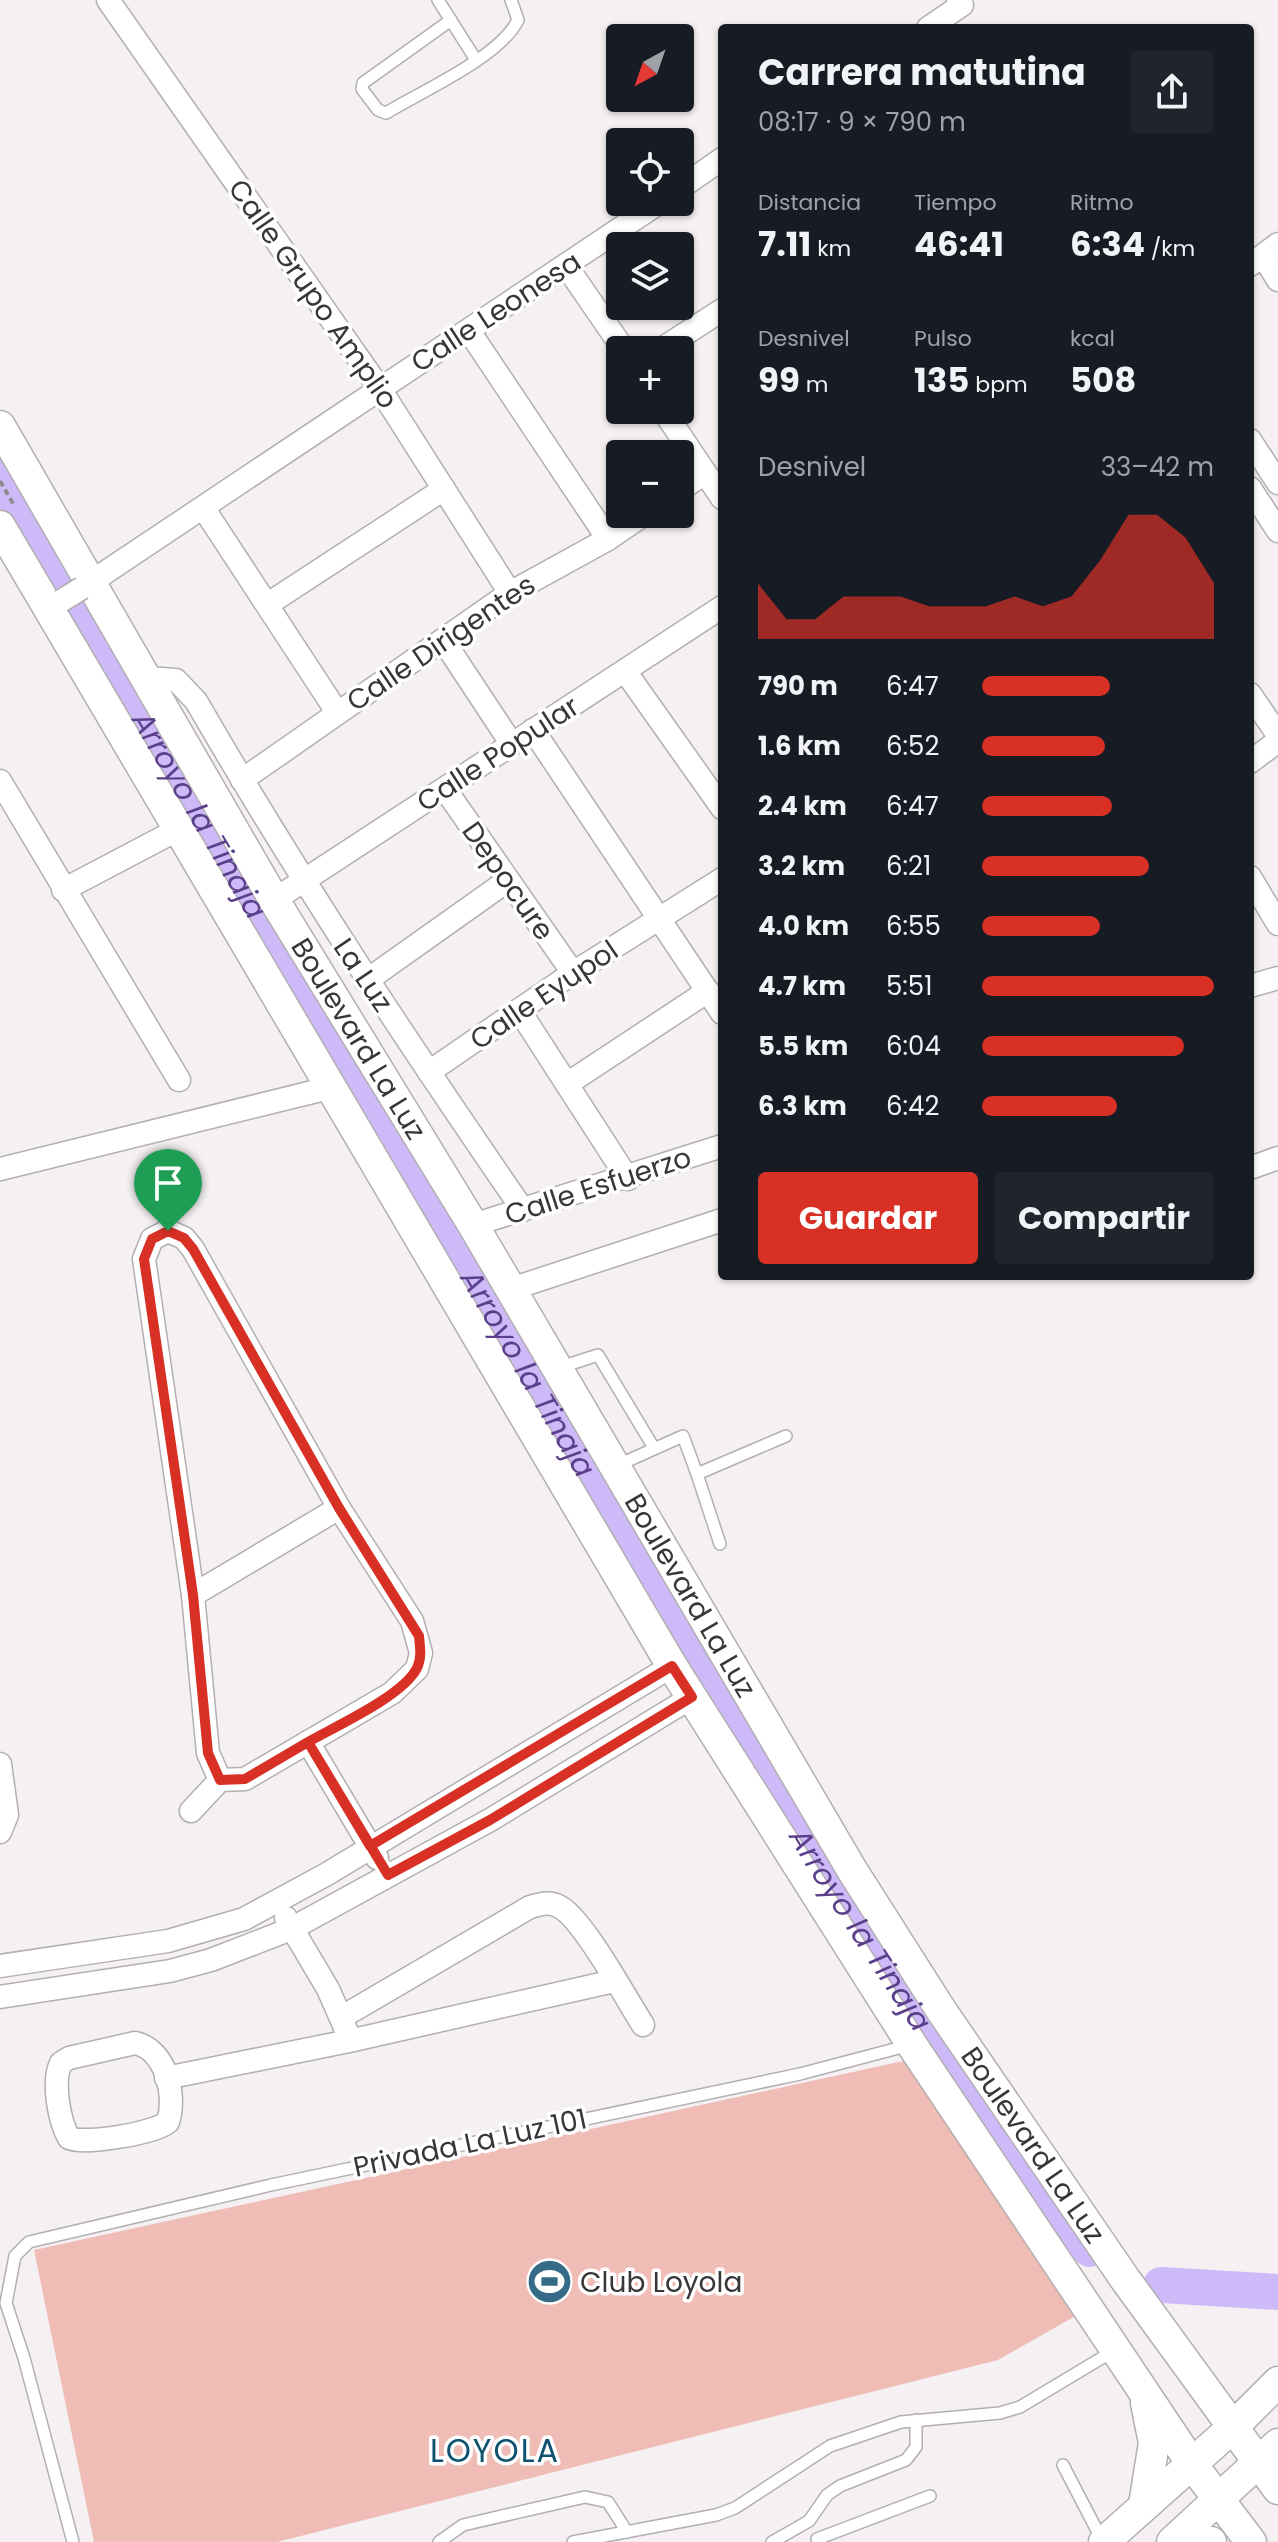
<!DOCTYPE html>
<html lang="es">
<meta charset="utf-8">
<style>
:root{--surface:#171b24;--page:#20242c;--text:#f1f3f6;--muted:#9ea1a6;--accent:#d93025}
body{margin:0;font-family:Poppins,sans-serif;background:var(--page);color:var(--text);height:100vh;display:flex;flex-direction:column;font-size:30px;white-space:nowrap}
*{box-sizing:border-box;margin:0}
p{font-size:26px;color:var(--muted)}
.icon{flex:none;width:44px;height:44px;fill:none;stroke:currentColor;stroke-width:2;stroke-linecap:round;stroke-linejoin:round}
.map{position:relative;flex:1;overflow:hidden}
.side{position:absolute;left:718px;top:24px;width:536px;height:1256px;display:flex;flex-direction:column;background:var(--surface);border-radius:8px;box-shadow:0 2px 6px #0004}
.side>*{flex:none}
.needle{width:52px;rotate:220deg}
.buttons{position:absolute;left:606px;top:24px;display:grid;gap:16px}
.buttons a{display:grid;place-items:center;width:88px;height:88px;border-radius:8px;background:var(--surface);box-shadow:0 2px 6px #0004;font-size:40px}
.pin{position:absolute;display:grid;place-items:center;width:68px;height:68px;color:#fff;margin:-82px -34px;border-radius:50% 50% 50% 0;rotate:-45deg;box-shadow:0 0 8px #0007}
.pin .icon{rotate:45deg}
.round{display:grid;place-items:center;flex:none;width:84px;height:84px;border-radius:8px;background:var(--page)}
.overview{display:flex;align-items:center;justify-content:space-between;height:136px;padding:0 40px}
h1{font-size:36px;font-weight:700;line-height:60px}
.figures{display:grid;grid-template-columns:repeat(3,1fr);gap:12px;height:136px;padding:8px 40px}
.figures div{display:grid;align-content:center}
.figures b{font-size:34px;font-weight:700}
.figures small{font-size:22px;font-weight:400}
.figures p{font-size:22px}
.chart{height:224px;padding:16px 40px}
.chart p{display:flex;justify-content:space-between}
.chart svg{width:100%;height:144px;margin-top:8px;fill:var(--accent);opacity:.7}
.primary-button{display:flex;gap:16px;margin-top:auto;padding:16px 40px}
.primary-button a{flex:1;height:92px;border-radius:8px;background:var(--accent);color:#fff;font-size:32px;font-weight:700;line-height:92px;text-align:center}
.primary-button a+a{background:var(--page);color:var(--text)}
ul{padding:0 40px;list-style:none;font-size:26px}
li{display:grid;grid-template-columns:128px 96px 1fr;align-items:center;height:60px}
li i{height:20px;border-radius:10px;background:var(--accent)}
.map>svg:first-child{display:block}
.green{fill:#efbcb6}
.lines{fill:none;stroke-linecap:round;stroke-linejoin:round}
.river{stroke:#ceb9f9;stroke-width:36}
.service-casing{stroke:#b3afb1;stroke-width:14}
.minor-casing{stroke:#b3afb1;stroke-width:25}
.secondary-casing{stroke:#b3afb1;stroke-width:33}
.path{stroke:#8e8b8c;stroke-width:4;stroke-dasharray:6 4;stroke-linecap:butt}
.service{stroke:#fff;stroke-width:11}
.minor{stroke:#fff;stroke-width:22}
.secondary{stroke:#fff;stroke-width:30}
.minor-bridge-casing{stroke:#b3afb1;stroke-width:25;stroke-linecap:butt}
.minor-bridge{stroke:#fff;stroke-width:22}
.route-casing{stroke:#fff;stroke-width:16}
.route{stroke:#d93025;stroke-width:10}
.labels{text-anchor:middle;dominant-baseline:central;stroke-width:7;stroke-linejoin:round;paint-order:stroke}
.street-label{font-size:28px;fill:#383637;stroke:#fff}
.poi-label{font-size:28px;fill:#383637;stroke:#fff;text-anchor:start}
.water-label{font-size:30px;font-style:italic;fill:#5c3f8b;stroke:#fff}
.quarter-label{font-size:32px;letter-spacing:2px;fill:#0e526f;stroke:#fff}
</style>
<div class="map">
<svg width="1278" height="2542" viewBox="0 0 1278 2542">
<rect width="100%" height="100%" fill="#f5f1f3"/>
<!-- green -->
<polygon class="green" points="908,2060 1079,2314 998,2360 277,2542 94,2542 34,2250"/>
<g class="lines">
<!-- river -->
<g class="river">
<path id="s1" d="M0,475L818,1865L987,2123L1059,2219L1090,2249"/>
<polyline points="1161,2285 1278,2292"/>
</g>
<defs>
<g id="service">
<polyline points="438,0 476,60"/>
<path d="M451,20L363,83L362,89L378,110L386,113C422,91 500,57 518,20L511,0"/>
<polyline points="558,1368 598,1355 654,1448"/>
<polyline points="616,1466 683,1436 697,1474"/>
<polyline points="720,1544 697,1474 786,1436"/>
<polyline points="1063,2465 1103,2542"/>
<polyline points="817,2539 930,2496"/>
<polyline points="73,2542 24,2358 6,2303 15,2256 29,2242 271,2185 800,2074 910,2045"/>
<polyline points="439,2542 463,2525 585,2497 608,2502 627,2532"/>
<polyline points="573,2542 716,2515 735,2508 830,2446 901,2422 1000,2413 1020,2407 1115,2350"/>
<polyline points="772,2542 809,2521 827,2495 840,2486 906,2460 916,2447 916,2420"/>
</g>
<g id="minor">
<polyline points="108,0 380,389 510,593"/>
<polyline points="928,28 962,5 958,0"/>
<polyline points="680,188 722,159"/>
<polyline points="1263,256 1278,280"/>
<polyline points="1250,265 1278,244"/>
<polyline points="567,267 624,350"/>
<polyline points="469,331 608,539"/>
<polyline points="660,350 722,310"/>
<polyline points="663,410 722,498"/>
<polyline points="1250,440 1278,483"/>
<polyline points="1250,488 1278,531"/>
<polyline points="680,490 705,473"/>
<polyline points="204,509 337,712"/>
<polyline points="82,588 660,202"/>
<polyline points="268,604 444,489"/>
<polyline points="443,640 511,743"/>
<polyline points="625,671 722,808"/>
<path d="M147,678L176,680L196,701C297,876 408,1043 523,1210"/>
<polyline points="1250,694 1278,735"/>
<polyline points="533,730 722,1013"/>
<polyline points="1250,762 1278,741"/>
<polyline points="242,780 510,593 608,539 645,514"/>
<polyline points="0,781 179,1080"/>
<polyline points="445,789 573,973"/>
<polyline points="1250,877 1278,924"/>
<polyline points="63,890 177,830"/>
<polyline points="274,900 722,607"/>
<polyline points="366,981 507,881"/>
<polyline points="1250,986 1278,978"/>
<polyline points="519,1010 628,1179"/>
<polyline points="429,1072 573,973 722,879"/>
<polyline points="567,1084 708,991"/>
<polyline points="1250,1168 1278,1158"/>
<polyline points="0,1169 329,1088"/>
<polyline points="473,1225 722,1146"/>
<polygon points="168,1231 184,1238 193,1249 339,1508 412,1621 421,1653 417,1669 392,1693 245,1779 220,1780 208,1753 193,1595 144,1259 152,1239"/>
<polyline points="511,1289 722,1220"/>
<polyline points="193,1595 339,1508"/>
<polyline points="308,1742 377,1858"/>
<polyline points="0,1764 7,1815 0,1832"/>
<polyline points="191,1811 220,1780"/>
<polyline points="286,1918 328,1989 347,2032"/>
<polyline points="0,1966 168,1941 244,1919 327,1874 672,1666"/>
<polyline points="0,1997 170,1971 211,1960 291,1929 490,1820 692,1697"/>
<path d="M342,2017L530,1907C541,1904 550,1901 560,1907C583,1919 627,2000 643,2025"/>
<path d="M135,2043C165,2049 177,2094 168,2122C155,2133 85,2145 69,2138C59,2121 52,2081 61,2063L69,2058Z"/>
<polyline points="166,2078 349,2041 614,1981"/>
</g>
<g id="secondary">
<path id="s2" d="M0,426L274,900L473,1225L852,1870L941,2010L1125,2279L1278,2489"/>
<polyline points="0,526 672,1666 912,2045 1194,2467 1251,2542"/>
<polyline points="1144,2505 1154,2443 1146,2403"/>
<polyline points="1104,2542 1232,2428 1278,2382"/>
<polyline points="1172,2542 1278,2444"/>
<polyline points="1206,2542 1211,2542"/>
</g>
</defs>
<!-- service casing -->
<use href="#service" class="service-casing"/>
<!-- minor casing -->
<use href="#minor" class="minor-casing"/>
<!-- secondary casing -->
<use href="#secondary" class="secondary-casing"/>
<!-- path -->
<polyline class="path" points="0,481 15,507"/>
<!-- service -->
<use href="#service" class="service"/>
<!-- minor -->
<use href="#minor" class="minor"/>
<!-- secondary -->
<use href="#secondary" class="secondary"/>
<defs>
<polyline id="minor-bridge" points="61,601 82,588"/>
</defs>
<!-- minor-bridge casing -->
<use href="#minor-bridge" class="minor-bridge-casing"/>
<!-- minor-bridge -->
<use href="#minor-bridge" class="minor-bridge"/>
</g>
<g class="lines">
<defs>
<path id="route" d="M168,1231L184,1238L193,1249L339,1508L419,1636C420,1647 422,1658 417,1668C403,1696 336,1726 308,1742L388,1875L490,1820L692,1697L672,1666L370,1846L308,1742L245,1779L220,1780L208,1753L193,1595L144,1259L152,1239L168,1231"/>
</defs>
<!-- route casing -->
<use href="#route" class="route-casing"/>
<!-- route -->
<use href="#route" class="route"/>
</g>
<!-- icons -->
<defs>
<symbol id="stadium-disc" viewBox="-11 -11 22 22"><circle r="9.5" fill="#366b87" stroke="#fff"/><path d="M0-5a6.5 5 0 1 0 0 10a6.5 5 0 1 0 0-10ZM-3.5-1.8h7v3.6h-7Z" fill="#fff"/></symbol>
</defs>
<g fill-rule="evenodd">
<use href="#stadium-disc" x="524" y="2256" width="51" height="51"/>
</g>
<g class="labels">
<!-- street labels -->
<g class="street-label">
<text transform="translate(313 294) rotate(55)">Calle Grupo Amplio</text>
<text transform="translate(496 312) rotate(-33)">Calle Leonesa</text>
<text transform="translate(441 643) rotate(-34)">Calle Dirigentes</text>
<text transform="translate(498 754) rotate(-33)">Calle Popular</text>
<text transform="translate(508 881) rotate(55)">Depocure</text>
<text transform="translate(363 975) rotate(56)">La Luz</text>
<text transform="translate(544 995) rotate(-34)">Calle Eyupol</text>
<text stroke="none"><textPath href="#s2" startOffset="710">Boulevard La Luz</textPath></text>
<text transform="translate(598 1186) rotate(-18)">Calle Esfuerzo</text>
<text stroke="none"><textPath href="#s2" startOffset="1358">Boulevard La Luz</textPath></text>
<text transform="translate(470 2143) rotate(-12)">Privada La Luz 101</text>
<text stroke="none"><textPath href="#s2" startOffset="2006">Boulevard La Luz</textPath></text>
</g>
<!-- poi labels -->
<g class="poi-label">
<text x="580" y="2282">Club Loyola</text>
</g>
<!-- water labels -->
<g class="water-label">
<text stroke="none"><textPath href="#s1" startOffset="394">Arroyo la Tinaja</textPath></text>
<text stroke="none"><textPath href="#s1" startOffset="1042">Arroyo la Tinaja</textPath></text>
<text stroke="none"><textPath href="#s1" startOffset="1690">Arroyo la Tinaja</textPath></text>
</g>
<!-- quarter labels -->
<g class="quarter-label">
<text x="495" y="2450">LOYOLA</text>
</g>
</g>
</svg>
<div class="buttons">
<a><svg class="needle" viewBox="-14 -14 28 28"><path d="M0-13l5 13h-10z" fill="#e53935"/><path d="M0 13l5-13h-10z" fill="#9ea1a6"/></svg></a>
<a><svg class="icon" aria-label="locate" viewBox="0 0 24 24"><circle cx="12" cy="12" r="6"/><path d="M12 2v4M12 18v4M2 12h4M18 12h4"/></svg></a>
<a><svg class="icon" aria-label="layers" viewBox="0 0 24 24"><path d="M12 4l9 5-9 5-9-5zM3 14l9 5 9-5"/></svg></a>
<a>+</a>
<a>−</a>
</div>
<div class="pin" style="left:168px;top:1231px;background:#1e9e55"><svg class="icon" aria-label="arrive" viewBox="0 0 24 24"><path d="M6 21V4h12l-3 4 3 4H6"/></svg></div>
<section class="side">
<div class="overview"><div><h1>Carrera matutina</h1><p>08:17 · 9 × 790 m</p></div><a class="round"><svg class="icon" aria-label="share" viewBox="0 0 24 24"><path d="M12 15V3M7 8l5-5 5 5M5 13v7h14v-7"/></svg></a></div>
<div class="figures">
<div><p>Distancia</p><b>7.11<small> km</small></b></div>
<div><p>Tiempo</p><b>46:41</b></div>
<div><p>Ritmo</p><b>6:34<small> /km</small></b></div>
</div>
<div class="figures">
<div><p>Desnivel</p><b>99<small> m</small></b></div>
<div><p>Pulso</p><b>135<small> bpm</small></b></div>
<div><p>kcal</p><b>508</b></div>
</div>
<div class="chart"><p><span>Desnivel</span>33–42 m</p>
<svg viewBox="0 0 160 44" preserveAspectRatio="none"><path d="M0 44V27L10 38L20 38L30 31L40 31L50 31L60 34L70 34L80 34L90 31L100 34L110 31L120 20L130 6L140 6L150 13L160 27V44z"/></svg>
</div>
<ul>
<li><b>790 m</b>6:47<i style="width:55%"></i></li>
<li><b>1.6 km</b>6:52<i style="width:53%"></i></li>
<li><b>2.4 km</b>6:47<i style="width:56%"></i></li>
<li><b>3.2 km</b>6:21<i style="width:72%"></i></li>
<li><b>4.0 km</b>6:55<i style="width:51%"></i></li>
<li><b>4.7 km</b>5:51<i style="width:100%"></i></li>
<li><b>5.5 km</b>6:04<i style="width:87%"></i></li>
<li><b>6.3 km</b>6:42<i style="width:58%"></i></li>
</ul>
<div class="primary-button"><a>Guardar</a><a>Compartir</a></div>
</section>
</div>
